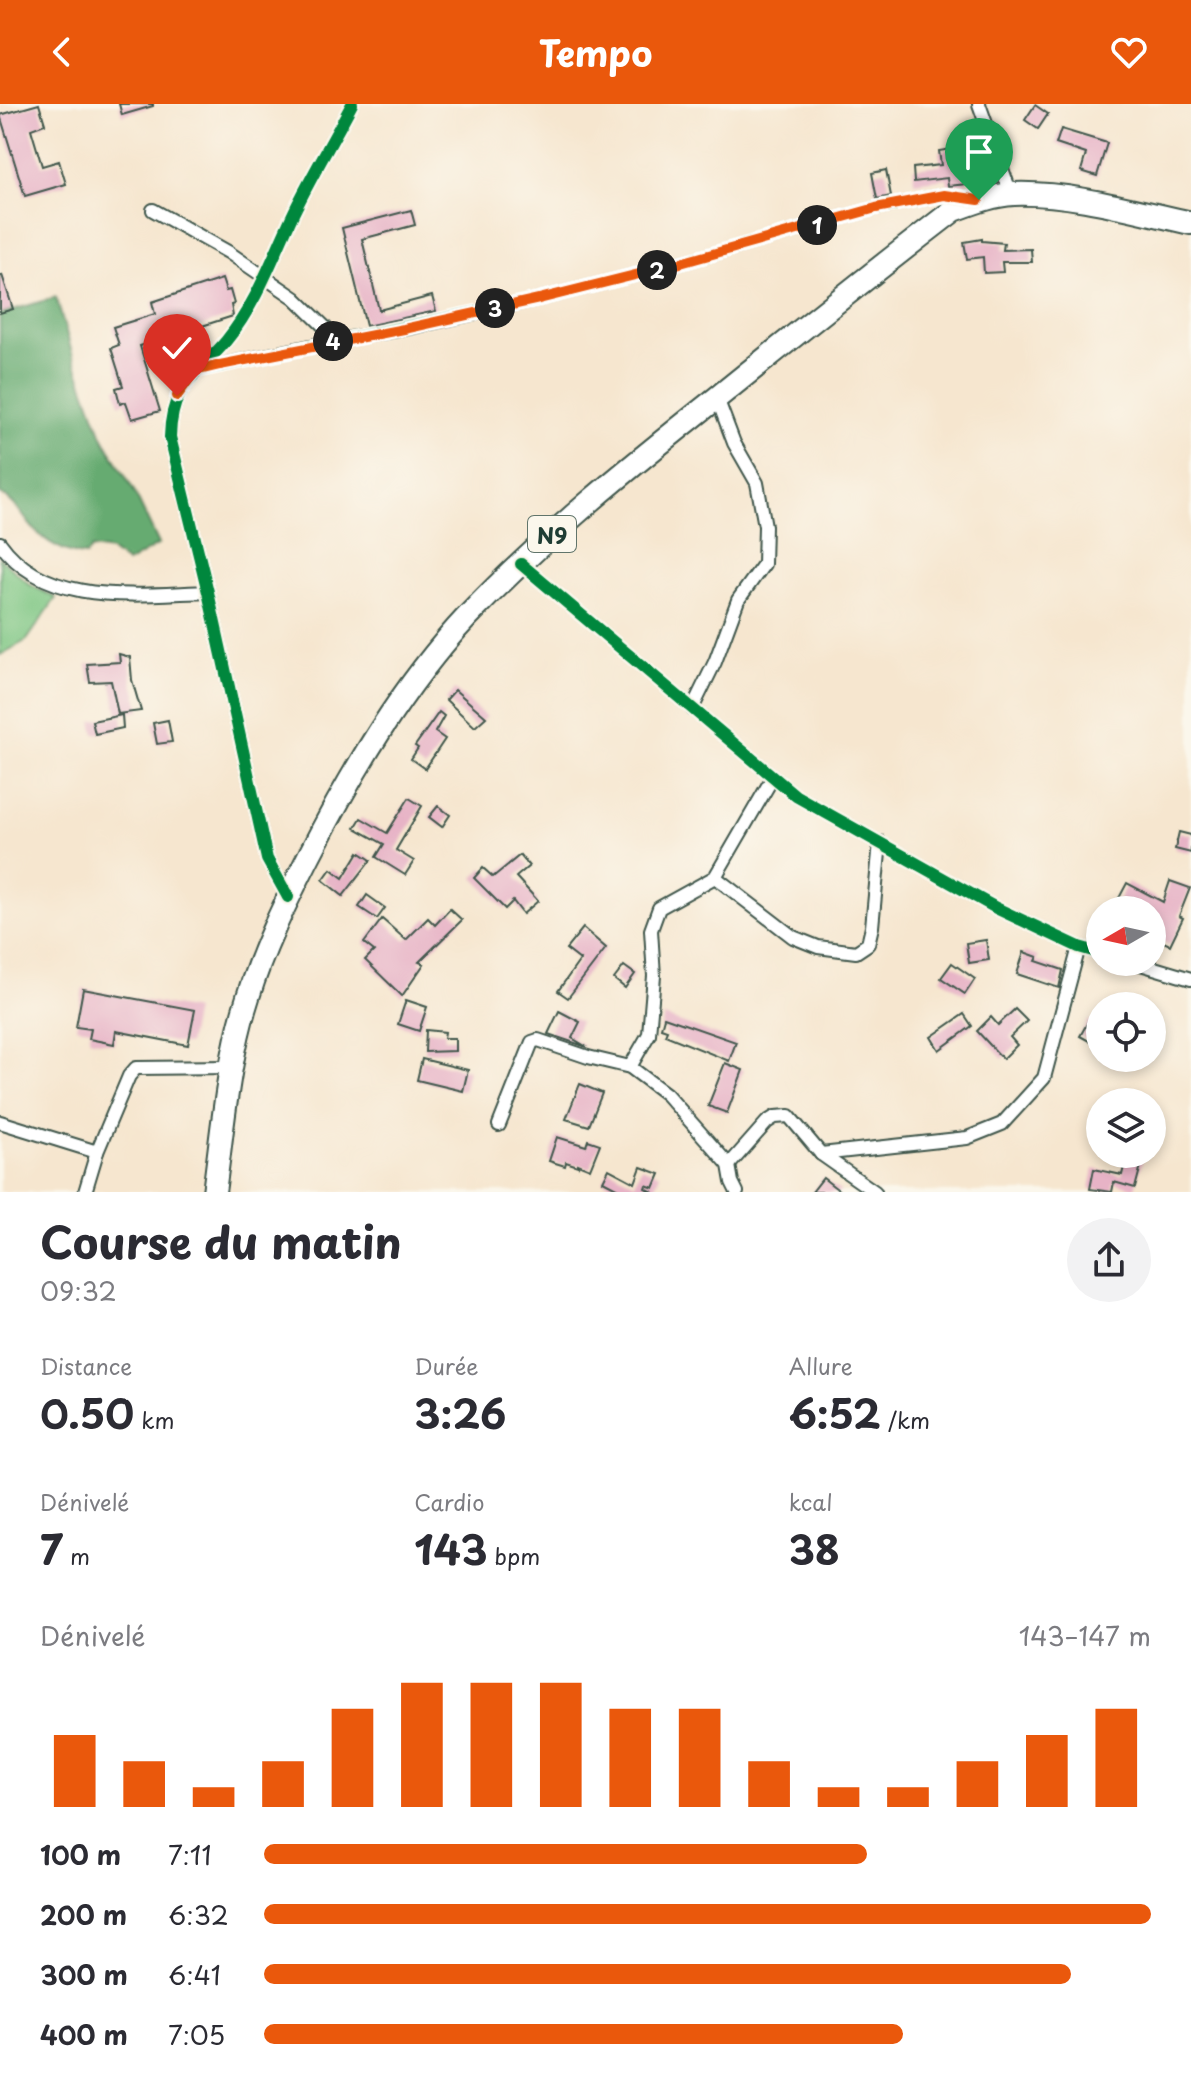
<!DOCTYPE html>
<html lang="fr">
<meta charset="utf-8">
<style>
:root{--surface:#fff;--page:#f2f2f3;--text:#2b2b33;--muted:#7c7c81;--accent:#ea580c}
body{margin:0;font-family:"Playpen Sans",sans-serif;background:var(--page);color:var(--text);height:100vh;display:flex;flex-direction:column;font-size:30px;white-space:nowrap}
*{box-sizing:border-box;margin:0}
p{font-size:26px;color:var(--muted)}
.icon{flex:none;width:44px;height:44px;fill:none;stroke:currentColor;stroke-width:2;stroke-linecap:round;stroke-linejoin:round}
.map{position:relative;height:1088px;overflow:hidden}
.sheet{display:flex;flex-direction:column;background:var(--surface);flex:1}
.sheet>*{flex:none}
.needle{width:52px;rotate:261deg}
.buttons{position:absolute;left:1086px;top:792px;display:grid;gap:16px}
.buttons a{display:grid;place-items:center;width:80px;height:80px;border-radius:50%;background:var(--surface);box-shadow:0 4px 12px #0003;font-size:40px}
.pin{position:absolute;display:grid;place-items:center;width:68px;height:68px;color:#fff;margin:-82px -34px;border-radius:50% 50% 50% 0;rotate:-45deg;box-shadow:0 0 8px #0007}
.pin .icon{rotate:45deg}
.km{position:absolute;width:40px;height:40px;margin:-20px;border-radius:50%;background:#222;color:#fff;font-size:22px;line-height:40px;text-align:center}
.round{display:grid;place-items:center;flex:none;width:84px;height:84px;border-radius:42px;background:var(--page)}
.headline{display:flex;align-items:center;justify-content:space-between;height:136px;padding:0 40px}
h1{font-size:44px;font-weight:700;line-height:60px}
.figures{display:grid;grid-template-columns:repeat(3,1fr);gap:12px;height:136px;padding:8px 40px}
.figures div{display:grid;align-content:center}
.figures b{font-size:40px;font-weight:700}
.figures small{font-size:22px;font-weight:400}
.figures p{font-size:22px}
.chart{height:224px;padding:16px 40px}
.chart p{display:flex;justify-content:space-between}
.chart svg{width:100%;height:144px;margin-top:8px;stroke:var(--accent);stroke-width:6}
ul{padding:0 40px;list-style:none;font-size:26px}
li{display:grid;grid-template-columns:128px 96px 1fr;align-items:center;height:60px}
li i{height:20px;border-radius:10px;background:var(--accent)}
header{display:flex;justify-content:space-between;align-items:center;height:104px;padding:0 40px;background:var(--accent);color:#fff;font-size:36px;font-weight:700}
.map>svg:first-child{display:block}
.green{fill:#7ec683;stroke:#4e825c;stroke-width:2}
.forest{fill:#66ab71;stroke:#427452;stroke-width:2}
.building{fill:#e7b3c6}
.lines{fill:none;stroke-linecap:round;stroke-linejoin:round}
.street-casing{stroke:#3f564b;stroke-width:16}
.highway-casing{stroke:#3f564b;stroke-width:26}
.street{stroke:#fff;stroke-width:12}
.highway{stroke:#fff;stroke-width:22}
.cycleway-casing{stroke:#fbf7ec;stroke-width:17}
.cycleway{stroke:#00873e;stroke-width:12}
.route-casing{stroke:#fff;stroke-width:16}
.route{stroke:#ea580c;stroke-width:10}
.labels{text-anchor:middle;dominant-baseline:central;stroke-width:6;stroke-linejoin:round;paint-order:stroke}
.shield{fill:#fbf7ec;stroke:#61756b;stroke-width:2}
.shield-label{font-size:22px;font-weight:bold;fill:#1f3d34}
</style>
<header><svg class="icon" aria-label="back" viewBox="0 0 24 24"><path d="M15 5l-7 7 7 7"/></svg>Tempo<svg class="icon" aria-label="heart" viewBox="0 0 24 24"><path d="M12 20l-8-8c-3-5 5-10 8-4 3-6 11-1 8 4z"/></svg></header>
<div class="map">
<svg width="1191" height="1088" viewBox="0 0 1191 1088">
<rect width="100%" height="100%" fill="#fbf7ec"/>
<filter id="ink" filterUnits="userSpaceOnUse"><feTurbulence type="fractalNoise" baseFrequency=".0125" numOctaves="2"/><feDisplacementMap in="SourceGraphic" scale="16" xChannelSelector="R" yChannelSelector="G"/><feConvolveMatrix kernelMatrix="1 2 1 2 8 2 1 2 1" color-interpolation-filters="sRGB"/></filter>
<filter id="wash" filterUnits="userSpaceOnUse"><feTurbulence type="fractalNoise" baseFrequency=".006" numOctaves="4" result="noise"/><feDisplacementMap in="SourceGraphic" scale="32" xChannelSelector="R" yChannelSelector="G"/><feGaussianBlur stdDeviation="1.8" result="paint"/><feColorMatrix in="noise" values="0 0 0 0 0 0 0 0 0 0 0 0 0 0 0 0 0 1.4 0 .05"/><feComposite in="paint" operator="in"/></filter>
<g filter="url(#wash)">
<rect width="100%" height="100%" fill="#f6e6cf"/>
<!-- green -->
<polygon class="green" points="0,454 30,481 56,494 27,536 0,551"/>
<!-- forest -->
<path class="forest" d="M56,193L73,252L102,332L133,385L159,440L127,459L111,447L92,444L86,451C66,450 45,438 31,422C22,410 14,397 0,390V210Z"/>
<g id="blocks">
<!-- building -->
<g class="building">
<polygon points="39,0 45,20 31,25 42,62 59,57 66,80 25,92 0,11"/>
<polygon points="119,0 153,0 153,2 122,11"/>
<polygon points="1035,1 1048,10 1038,25 1025,16"/>
<polygon points="1061,25 1107,39 1097,72 1081,67 1086,50 1056,40"/>
<polygon points="970,42 973,62 965,63 967,80 948,82 947,74 914,78 913,64 941,61 939,47"/>
<polygon points="886,66 891,92 877,95 872,69"/>
<polygon points="411,106 415,121 362,135 379,206 432,192 436,207 366,222 342,124"/>
<polygon points="982,135 982,137 1004,139 1003,146 1031,145 1032,158 1002,158 1003,168 984,169 983,153 967,155 964,138"/>
<polygon points="2,171 13,205 0,209 0,172"/>
<polygon points="222,175 226,187 230,186 234,200 231,201 233,212 140,242 160,307 132,315 126,298 120,300 116,284 123,282 111,244 119,241 113,223 155,210 152,198"/>
<polygon points="119,550 130,553 132,576 141,607 118,610 111,577 90,578 87,560 120,558"/>
<polygon points="455,586 486,613 475,623 446,596"/>
<polygon points="439,608 444,612 435,628 445,635 425,665 411,655 418,644 415,642"/>
<polygon points="122,611 123,624 95,630 92,617"/>
<polygon points="168,616 172,638 157,640 153,619"/>
<polygon points="409,694 422,702 396,746 414,757 405,771 376,753 384,740 355,724 361,714 387,729"/>
<polygon points="438,702 450,711 442,723 429,713"/>
<polygon points="1179,728 1191,731 1191,749 1175,745"/>
<polygon points="359,748 371,756 343,792 323,776 331,765 343,774"/>
<polygon points="520,751 529,762 516,773 538,797 523,810 513,797 505,805 474,774 483,764 493,773"/>
<polygon points="1170,777 1190,784 1179,812 1183,814 1170,841 1152,833 1152,806 1138,806 1118,796 1127,779 1163,798"/>
<polygon points="367,791 385,804 377,815 359,803"/>
<polygon points="450,805 462,816 419,858 424,860 402,892 365,856 374,847 364,839 382,815 406,836 428,814 435,821"/>
<polygon points="583,824 606,844 568,894 558,887 580,856 566,845"/>
<polygon points="986,836 989,856 969,859 966,839"/>
<polygon points="1024,848 1038,853 1036,857 1063,866 1059,884 1017,870"/>
<polygon points="952,859 975,875 965,890 941,874"/>
<polygon points="624,862 635,870 625,884 614,875"/>
<polygon points="83,885 195,906 188,941 116,927 114,940 89,935 91,925 76,923"/>
<polygon points="406,896 427,903 419,927 398,920"/>
<polygon points="1015,905 1027,917 1010,933 1017,941 1003,955 977,927 991,913 998,921"/>
<polygon points="559,907 580,918 572,934 587,943 548,930"/>
<polygon points="1100,907 1100,943 1080,932 1089,916 1093,918"/>
<polygon points="964,910 972,922 939,946 931,933"/>
<polygon points="664,913 736,938 729,957 665,931 667,926 661,924"/>
<polygon points="426,926 445,928 444,934 455,934 455,947 425,948"/>
<polygon points="422,955 468,966 463,987 417,976"/>
<polygon points="725,959 743,966 727,1009 708,1002"/>
<polygon points="580,980 602,989 589,1022 566,1015"/>
<polygon points="557,1033 586,1042 588,1036 600,1040 590,1065 578,1060 578,1062 566,1058 565,1062 549,1057"/>
<polygon points="1127,1050 1143,1054 1135,1084 1114,1078 1112,1088 1090,1085 1094,1065 1122,1071"/>
<polygon points="641,1063 660,1070 654,1084 646,1081 645,1084 653,1088 624,1088 603,1077 609,1065 635,1079"/>
<polygon points="823,1074 841,1088 812,1088"/>
</g>
</g>
</g>
<g filter="url(#ink)">
<use href="#blocks" fill-opacity="0" stroke="#3f564b" stroke-width="2"/>
<g class="lines">
<defs>
<g id="street">
<polyline points="979,0 1011,90"/>
<polyline points="153,106 228,148 295,194 338,236"/>
<polyline points="199,266 338,236 404,225 539,195 659,165 876,104 944,91 972,95"/>
<path d="M0,439C46,504 139,490 208,488"/>
<polyline points="521,460 796,692 996,804 1079,843 1100,849"/>
<polyline points="692,605 715,558 738,496 764,460 765,422 757,379 734,339 717,294"/>
<polyline points="715,773 793,833 818,843 856,848 868,840 872,823 880,738"/>
<path d="M288,793L267,755L208,488L170,333C171,280 196,273 226,237C258,198 273,152 294,108C312,71 333,36 352,0"/>
<polyline points="1134,858 1191,875"/>
<polyline points="630,963 649,930 654,872 651,826 659,804 715,773 773,673"/>
<polyline points="0,1018 97,1048"/>
<polyline points="499,1021 532,938 538,936 588,953 630,963 666,990 729,1061 732,1078 737,1088"/>
<polyline points="821,1050 967,1034 1002,1020 1044,974 1079,843"/>
<polyline points="729,1061 767,1018 775,1013 789,1012 821,1050 875,1088"/>
<polyline points="85,1088 97,1048 129,972 136,964 231,963"/>
</g>
<path id="highway" d="M214,1088C223,1023 228,955 248,893C263,843 286,798 309,752C352,668 403,581 468,512C544,432 631,362 718,293C796,230 875,167 954,106C973,99 993,91 1014,90C1070,88 1136,107 1191,119"/>
</defs>
<!-- street casing -->
<use href="#street" class="street-casing"/>
<!-- highway casing -->
<use href="#highway" class="highway-casing"/>
<!-- street -->
<use href="#street" class="street"/>
<!-- highway -->
<use href="#highway" class="highway"/>
<defs>
<g id="cycleway">
<polyline points="196,267 539,195 659,165 876,104 944,91 979,96"/>
<polyline points="521,460 796,692 996,804 1079,843 1100,849"/>
<path d="M288,793L267,755L208,488L170,333C171,280 196,273 226,237C258,198 273,152 294,108C312,71 333,36 352,0"/>
</g>
</defs>
<!-- cycleway casing -->
<use href="#cycleway" class="cycleway-casing"/>
<!-- cycleway -->
<use href="#cycleway" class="cycleway"/>
</g>
</g>
<g class="lines" filter="url(#ink)">
<defs>
<polyline id="route" points="177,292 195,267 220,261 404,225 539,195 659,165 876,104 944,91 979,96"/>
</defs>
<!-- route casing -->
<use href="#route" class="route-casing"/>
<!-- route -->
<use href="#route" class="route"/>
</g>
<g class="labels">
<!-- shield labels -->
<rect class="shield" x="528" y="412" width="48" height="36" rx="6"/>
<g class="shield-label">
<text x="552" y="430">N9</text>
</g>
</g>
</svg>
<div class="buttons">
<a><svg class="needle" viewBox="-14 -14 28 28"><path d="M0-13l5 13h-10z" fill="#e53935"/><path d="M0 13l5-13h-10z" fill="#7c7c81"/></svg></a>
<a><svg class="icon" aria-label="locate" viewBox="0 0 24 24"><circle cx="12" cy="12" r="6"/><path d="M12 2v4M12 18v4M2 12h4M18 12h4"/></svg></a>
<a><svg class="icon" aria-label="layers" viewBox="0 0 24 24"><path d="M12 4l9 5-9 5-9-5zM3 14l9 5 9-5"/></svg></a>
</div>
<div class="pin" style="left:979px;top:96px;background:#1e9e55"><svg class="icon" aria-label="arrive" viewBox="0 0 24 24"><path d="M6 21V4h12l-3 4 3 4H6"/></svg></div>
<div class="pin" style="left:177px;top:292px;background:#d93025"><svg class="icon" aria-label="check" viewBox="0 0 24 24"><path d="M5 12l5 5 9-10"/></svg></div>
<b class="km" style="left:817px;top:121px">1</b>
<b class="km" style="left:657px;top:166px">2</b>
<b class="km" style="left:495px;top:204px">3</b>
<b class="km" style="left:333px;top:237px">4</b>
</div>
<section class="sheet">
<div class="headline"><div><h1>Course du matin</h1><p>09:32</p></div><a class="round"><svg class="icon" aria-label="share" viewBox="0 0 24 24"><path d="M12 15V3M7 8l5-5 5 5M5 13v7h14v-7"/></svg></a></div>
<div class="figures">
<div><p>Distance</p><b>0.50<small> km</small></b></div>
<div><p>Durée</p><b>3:26</b></div>
<div><p>Allure</p><b>6:52<small> /km</small></b></div>
</div>
<div class="figures">
<div><p>Dénivelé</p><b>7<small> m</small></b></div>
<div><p>Cardio</p><b>143<small> bpm</small></b></div>
<div><p>kcal</p><b>38</b></div>
</div>
<div class="chart"><p><span>Dénivelé</span>143–147 m</p>
<svg viewBox="0 0 160 44" preserveAspectRatio="none"><path d="M5 44V22M15 44V30M25 44V38M35 44V30M45 44V14M55 44V6M65 44V6M75 44V6M85 44V14M95 44V14M105 44V30M115 44V38M125 44V38M135 44V30M145 44V22M155 44V14"/></svg>
</div>
<ul>
<li><b>100 m</b>7:11<i style="width:68%"></i></li>
<li><b>200 m</b>6:32<i style="width:100%"></i></li>
<li><b>300 m</b>6:41<i style="width:91%"></i></li>
<li><b>400 m</b>7:05<i style="width:72%"></i></li>
</ul>
</section>
